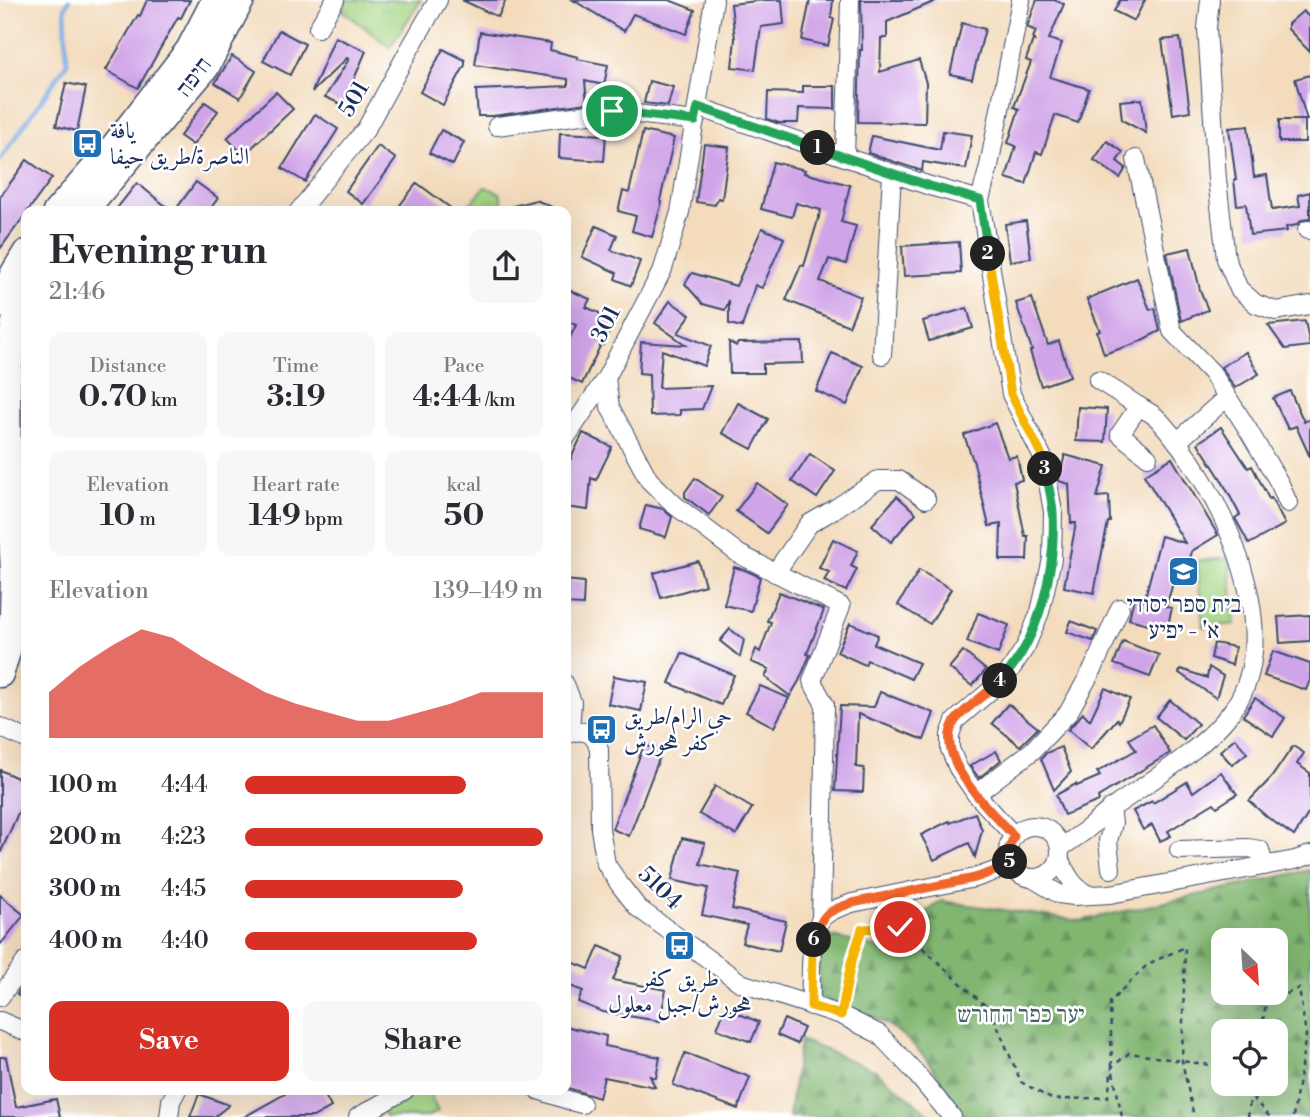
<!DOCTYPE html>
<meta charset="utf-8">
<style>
:root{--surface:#fff;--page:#f7f7f7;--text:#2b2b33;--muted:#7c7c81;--accent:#d93025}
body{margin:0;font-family:"Libre Bodoni",Amiri,"Frank Ruhl Libre",serif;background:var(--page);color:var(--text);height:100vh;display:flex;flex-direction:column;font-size:26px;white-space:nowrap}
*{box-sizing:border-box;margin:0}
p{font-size:23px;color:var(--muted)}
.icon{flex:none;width:38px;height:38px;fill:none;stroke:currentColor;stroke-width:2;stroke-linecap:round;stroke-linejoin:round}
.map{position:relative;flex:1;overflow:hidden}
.sheet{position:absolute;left:21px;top:206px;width:550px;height:889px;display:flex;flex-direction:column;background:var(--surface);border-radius:14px;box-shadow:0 7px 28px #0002}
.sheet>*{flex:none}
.needle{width:46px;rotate:155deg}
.buttons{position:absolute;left:1211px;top:928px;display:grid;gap:14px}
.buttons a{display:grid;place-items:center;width:77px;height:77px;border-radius:14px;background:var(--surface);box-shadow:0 7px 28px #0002;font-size:35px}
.pin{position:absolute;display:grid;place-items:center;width:60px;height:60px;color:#fff;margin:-30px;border:4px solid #fff;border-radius:50%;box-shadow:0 2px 7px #0007}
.km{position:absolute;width:35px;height:35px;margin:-18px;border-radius:50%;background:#222;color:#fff;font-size:19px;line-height:35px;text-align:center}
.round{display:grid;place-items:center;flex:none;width:74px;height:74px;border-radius:14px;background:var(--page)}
.overview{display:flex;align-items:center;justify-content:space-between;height:119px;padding:0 28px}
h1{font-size:38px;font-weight:700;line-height:52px}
.metrics{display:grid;grid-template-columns:repeat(3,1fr);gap:10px;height:119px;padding:7px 28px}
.metrics div{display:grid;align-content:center;border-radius:14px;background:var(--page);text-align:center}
.metrics b{font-size:30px;font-weight:700}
.metrics small{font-size:19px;font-weight:400}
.metrics p{font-size:19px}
.chart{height:196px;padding:14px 28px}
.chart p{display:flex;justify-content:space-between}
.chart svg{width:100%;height:126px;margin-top:7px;fill:var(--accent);opacity:.7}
.cta{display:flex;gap:14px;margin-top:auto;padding:14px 28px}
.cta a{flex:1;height:80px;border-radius:14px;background:var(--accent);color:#fff;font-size:28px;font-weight:700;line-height:80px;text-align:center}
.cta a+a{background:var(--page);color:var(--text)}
ul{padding:0 28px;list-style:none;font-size:23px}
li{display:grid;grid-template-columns:112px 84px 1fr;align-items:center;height:52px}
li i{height:18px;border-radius:9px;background:var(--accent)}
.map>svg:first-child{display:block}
.grass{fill:url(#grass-tufts);stroke:#5e8270;stroke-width:2}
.forest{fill:url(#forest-firs);stroke:#4e7268;stroke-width:2;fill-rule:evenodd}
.pitch{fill:#a2d483;stroke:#5e8270;stroke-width:2}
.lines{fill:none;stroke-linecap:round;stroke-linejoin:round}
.stream{stroke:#72a8e0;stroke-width:4.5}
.building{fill:#d0a4e8}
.minor-casing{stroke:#3b496c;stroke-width:20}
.highway-casing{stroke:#3b496c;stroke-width:29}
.path{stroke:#3b496c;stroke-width:2.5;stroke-dasharray:5 5;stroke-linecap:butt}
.minor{stroke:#fff;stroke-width:18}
.highway{stroke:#fff;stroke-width:26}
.split-1-casing{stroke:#fff;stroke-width:14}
.split-2-casing{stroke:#fff;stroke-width:14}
.split-3-casing{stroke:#fff;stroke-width:14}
.split-4-casing{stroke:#fff;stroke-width:14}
.split-5-casing{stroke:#fff;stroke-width:14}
.split-6-casing{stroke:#fff;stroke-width:14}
.split-7-casing{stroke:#fff;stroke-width:14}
.split-1{stroke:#22a559;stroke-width:9}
.split-2{stroke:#22a559;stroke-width:9}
.split-3{stroke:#f5b400;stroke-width:9}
.split-4{stroke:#22a559;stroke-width:9}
.split-5{stroke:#f0652b;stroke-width:9}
.split-6{stroke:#f0652b;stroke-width:9}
.split-7{stroke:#f5b400;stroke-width:9}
.labels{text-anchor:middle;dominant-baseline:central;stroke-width:5;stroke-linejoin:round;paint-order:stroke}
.street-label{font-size:23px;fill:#1b2f5e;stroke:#fff}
.poi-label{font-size:23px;fill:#1b2f5e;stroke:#fff;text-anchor:start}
.park-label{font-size:23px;fill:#446169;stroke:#fff}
</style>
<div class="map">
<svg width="1310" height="1117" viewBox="0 0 1310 1117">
<defs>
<pattern id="grass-tufts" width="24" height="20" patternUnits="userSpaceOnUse" patternTransform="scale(1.75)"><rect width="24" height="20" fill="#a2d483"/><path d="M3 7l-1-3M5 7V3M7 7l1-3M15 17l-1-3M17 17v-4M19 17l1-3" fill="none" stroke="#8bb674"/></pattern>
<pattern id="forest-firs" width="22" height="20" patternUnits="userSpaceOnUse" patternTransform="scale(1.75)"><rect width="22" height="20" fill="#81b671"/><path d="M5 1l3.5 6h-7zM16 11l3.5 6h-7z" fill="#699460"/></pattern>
</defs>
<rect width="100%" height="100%" fill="#fff"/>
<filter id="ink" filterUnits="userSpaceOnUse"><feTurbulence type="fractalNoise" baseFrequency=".0143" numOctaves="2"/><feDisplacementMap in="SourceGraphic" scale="14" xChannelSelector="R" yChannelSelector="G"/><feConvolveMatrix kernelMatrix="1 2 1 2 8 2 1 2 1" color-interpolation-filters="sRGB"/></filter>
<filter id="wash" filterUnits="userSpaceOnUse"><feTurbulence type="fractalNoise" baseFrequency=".00686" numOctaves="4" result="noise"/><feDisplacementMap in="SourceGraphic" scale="28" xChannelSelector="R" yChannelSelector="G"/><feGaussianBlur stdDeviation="1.57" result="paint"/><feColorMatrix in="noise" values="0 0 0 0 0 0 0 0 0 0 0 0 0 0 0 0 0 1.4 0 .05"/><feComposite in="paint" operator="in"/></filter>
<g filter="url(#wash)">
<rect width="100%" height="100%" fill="#f3dbbc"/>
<!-- grass -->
<g class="grass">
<polygon points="347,0 421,0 390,47 342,10"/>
<polygon points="485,187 500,193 504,212 463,212"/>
</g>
<!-- forest -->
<g class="forest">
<path d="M1310,870V1117H967L960,1111C943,1081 925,1052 897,1031C874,1014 845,1006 818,997L821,934L879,948L941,901L1080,921ZM1223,940H1276V992H1223ZM1223,1031H1276V1083H1223Z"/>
<polygon points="800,1040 875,1070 933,1117 789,1117"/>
</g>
<!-- pitch -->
<g class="pitch">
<polygon points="1229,558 1235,624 1203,627 1197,561"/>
<polygon points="415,1090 427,1090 438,1111 427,1117 385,1117 381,1108"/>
</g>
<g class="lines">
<!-- stream -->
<polyline class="stream" points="0,160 67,63 65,8 69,0"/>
</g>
<g id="blocks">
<!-- building -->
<g class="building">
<polygon points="147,0 190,0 181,18 178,17 138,88 106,70 138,15 140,16"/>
<polygon points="462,0 506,0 498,17"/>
<polygon points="573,0 669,0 695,10 686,34 633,14 624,31"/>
<polygon points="766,0 782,0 784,24 761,27 755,70 732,67 735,39 731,4"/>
<polygon points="810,0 833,0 831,18 834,19 828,46 802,40"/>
<polygon points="861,0 938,0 887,22 887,38 881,38 880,72 919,60 926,83 925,123 858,122 860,50 862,50"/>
<polygon points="1037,0 1054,0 1064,4 1049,39 1062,43 1050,77 1089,89 1078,123 1055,115 1042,154 1036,152 1026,184 1006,178 1016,146 1008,143 1019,109 1014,107 1031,62 1026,60 1033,40 1035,41 1035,39 1033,38 1036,31 1027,27"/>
<polygon points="1120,0 1145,0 1134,21 1114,11"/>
<polygon points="1303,11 1310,18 1310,52 1288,29 1288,24"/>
<polygon points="962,23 985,29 972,79 950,74"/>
<polygon points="279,30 305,44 290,75 263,61"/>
<polygon points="480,32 551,43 550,50 578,57 577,59 608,65 604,85 585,81 587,103 493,116 478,116 476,90 568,86 568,79 475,65"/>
<polygon points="335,37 366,51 343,105 325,97 349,59 347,58 312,92"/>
<polygon points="1180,38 1190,111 1173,114 1162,40"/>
<polygon points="443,49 465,60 465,65 443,105 420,92"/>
<polygon points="232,56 256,71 240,98 215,83"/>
<polygon points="1310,75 1310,120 1307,120 1295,79"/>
<polygon points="649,81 673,87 668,106 644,103"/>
<polygon points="66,83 86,87 77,131 56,126"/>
<polygon points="803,86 835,86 835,109 799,108 798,123 779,123 767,119 768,92 803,93"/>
<polygon points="276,92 293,109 244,155 227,138"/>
<polygon points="1142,99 1146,133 1122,120 1120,101"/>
<polygon points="205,102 218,111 193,145 180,136"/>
<polygon points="315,114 338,129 305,182 282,168"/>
<rect x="1279" y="120" width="26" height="22"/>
<polygon points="1248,126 1254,177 1267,175 1272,210 1300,206 1298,195 1310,192 1310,219 1302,220 1297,225 1286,227 1287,231 1250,235 1246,204 1237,205 1234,180 1236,180 1229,128"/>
<polygon points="441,130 464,142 453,165 429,153"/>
<polygon points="643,131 674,138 660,201 662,202 652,237 632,231 636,216 618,211 623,191 629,193"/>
<polygon points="943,131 972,135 966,169 923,162 922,171 868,153 872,136 940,150"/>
<polygon points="560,133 606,135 604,161 559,158"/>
<polygon points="1107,141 1123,152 1117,161 1126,168 1120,178 1094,160"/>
<polygon points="704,144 729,147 722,199 718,198 715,205 696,202"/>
<polygon points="378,146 396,159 363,204 346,191"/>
<polygon points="27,160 52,178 0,249 0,197"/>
<polygon points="773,162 805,170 804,173 850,185 841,222 856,226 846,264 829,259 820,281 861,297 849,326 786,300 801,265 804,266 821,210 796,203 792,217 761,209"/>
<polygon points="196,182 218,198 208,212 174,212"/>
<polygon points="137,183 173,212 114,212"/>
<polygon points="417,183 456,212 409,212 400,205"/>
<polygon points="536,200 563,212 506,212 505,208"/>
<polygon points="1026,221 1031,258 1010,261 1005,224"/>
<polygon points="596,226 617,235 611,250 640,261 631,286 615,279 617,273 582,257"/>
<polygon points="762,228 784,238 762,288 755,285 742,327 729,324 729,300 725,310 703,304 685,284 692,273 736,286"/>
<polygon points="959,242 961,273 904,276 902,246"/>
<polygon points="1190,248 1200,290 1208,310 1181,321 1167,253"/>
<polygon points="1137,278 1150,310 1155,308 1160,331 1134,344 1104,354 1097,332 1100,331 1087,299"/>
<polygon points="569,290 590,299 586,307 614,320 603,345 601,344 582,384 565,376 565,348 576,325 565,320 565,299"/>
<polygon points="1032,298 1048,345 1059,341 1070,376 1041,386 1030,351 1032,350 1016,303"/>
<polygon points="670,301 690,315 678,333 711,346 704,366 662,350 659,388 711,386 702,409 680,410 680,415 650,416 649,374 639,373 641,342 686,345 655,323"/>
<polygon points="967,308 973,328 929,341 923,321"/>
<polygon points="1305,321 1310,346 1285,349 1268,325"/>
<polygon points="729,342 736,346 738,343 802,342 803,363 763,364 763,373 730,373"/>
<polygon points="1246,352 1259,374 1235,388 1221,367"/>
<polygon points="832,353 863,366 847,405 816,391"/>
<polygon points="1290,391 1304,422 1310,419 1310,457 1296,426 1288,429 1273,398"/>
<polygon points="738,403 768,419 752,449 722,433"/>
<polygon points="1078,407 1107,409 1105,442 1076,441"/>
<polygon points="995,423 1008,458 1017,456 1022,480 1014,482 1025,536 1028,536 1027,560 1000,560 1001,524 989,526 974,463 964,435"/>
<polygon points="1221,427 1248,468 1252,466 1269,499 1271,498 1285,524 1249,544 1235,518 1240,515 1221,479 1198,443"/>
<polygon points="583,433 612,447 596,480 591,478 588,510 565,507 565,471"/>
<polygon points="810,454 835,471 817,498 792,481"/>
<polygon points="1065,455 1106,466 1097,497 1109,496 1110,522 1108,522 1094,593 1064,587 1076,523 1071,523 1069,484 1059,481 1059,477"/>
<polygon points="1172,458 1218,535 1192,551 1185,578 1175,576 1166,607 1172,608 1167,629 1129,619 1134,598 1144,601 1161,536 1185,543 1144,475"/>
<polygon points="695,478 722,497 709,515 685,497 685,492"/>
<polygon points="757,483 788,505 767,533 736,511"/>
<polygon points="897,496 916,513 891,542 872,525"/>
<polygon points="646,505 663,509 672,517 666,537 639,529"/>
<polygon points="833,539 858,551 851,566 857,569 846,591 824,581 829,572 819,568"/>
<polygon points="698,561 705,585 661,598 654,573"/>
<polygon points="734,567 745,570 760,577 751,611 724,605"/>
<polygon points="919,570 951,589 930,624 898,605"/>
<polygon points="565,580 584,582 583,605 565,604"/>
<polygon points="779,592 824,610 807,654 810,655 799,681 790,696 765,677 769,669 751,662 756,649 760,652 771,622 767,621"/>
<polygon points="978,613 1009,625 998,654 967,642"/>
<polygon points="1310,615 1310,641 1280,643 1278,617"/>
<polygon points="1071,621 1097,631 1093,641 1067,632"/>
<polygon points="850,623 878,635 874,644 919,663 911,679 867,660 865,665 837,652"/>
<polygon points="730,629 744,640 740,657 720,641"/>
<polygon points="1123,641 1159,655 1150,677 1114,664"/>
<polygon points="1214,643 1235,647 1232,665 1211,658"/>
<polygon points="963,651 986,670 972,686 949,668"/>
<polygon points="1273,651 1310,664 1310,680 1306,690 1264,676"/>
<polygon points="682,653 734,675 721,705 669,683"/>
<polygon points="1209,667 1223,676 1216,698 1179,673 1181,669 1207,678"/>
<polygon points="614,676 647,682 641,711 608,704"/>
<polygon points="760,686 789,698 774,727 746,712"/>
<polygon points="1105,688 1130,699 1119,722 1117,719 1091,749 1068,730 1083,713 1090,720"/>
<polygon points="880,692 934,713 924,740 858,714 856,767 864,768 863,792 835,791 840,706 874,707"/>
<polygon points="1255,698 1285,718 1273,736 1243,716"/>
<polygon points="1170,700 1198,724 1184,740 1156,717"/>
<polygon points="1008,704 1038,728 1020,746 992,723"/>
<polygon points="1153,725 1170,753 1098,797 1099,801 1064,815 1056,795 1076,784 1077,786 1100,776 1097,772 1136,750 1129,739"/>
<polygon points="1235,738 1247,753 1232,765 1220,751"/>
<polygon points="644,745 662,751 629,836 612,829"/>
<polygon points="1293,746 1304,753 1297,764 1310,773 1310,811 1294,836 1267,817 1249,801 1271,778"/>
<polygon points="1061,747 1071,772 1054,790 1041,759 1046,753"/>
<polygon points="996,751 1001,760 979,778 970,766"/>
<polygon points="0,770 26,782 26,795 0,854"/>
<polygon points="1221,772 1237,794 1217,807 1214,803 1168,831 1171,836 1160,841 1152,825 1143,830 1133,811 1152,801 1153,803 1187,782 1193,792"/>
<polygon points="715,786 752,808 736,835 699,814"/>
<polygon points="975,813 982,830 975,857 969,843 934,860 921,835 949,821 950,823"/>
<polygon points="682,838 705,843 700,864 740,873 732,909 786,921 779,951 742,943 747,925 702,915 708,888 672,880"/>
<polygon points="0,895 24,915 0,945"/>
<polygon points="599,946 623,956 613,980 666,990 660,1021 603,1012 578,1002 583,991 565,984 565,959 589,969"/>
<polygon points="26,980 26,1003 17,994"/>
<polygon points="725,1008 759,1022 751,1042 717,1029"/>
<polygon points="784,1019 804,1028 797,1044 777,1035"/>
<polygon points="565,1026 606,1036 605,1046 660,1057 656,1078 650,1076 655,1087 604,1077 599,1098 565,1087"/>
<polygon points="685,1053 750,1077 738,1109 673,1085"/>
<polygon points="0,1057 6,1057 16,1107 56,1099 60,1117 0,1117"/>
<polygon points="292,1090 322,1090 331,1107 313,1117 244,1117"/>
<polygon points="199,1094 229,1105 214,1117 190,1117"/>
</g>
</g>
</g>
<g filter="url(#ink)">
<use href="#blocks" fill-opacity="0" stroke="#3b496c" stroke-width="2"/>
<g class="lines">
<defs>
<g id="minor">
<polyline points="714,0 680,212 663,269 606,378 610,407 649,480 676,506 739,554 841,606 812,681 825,705 821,919"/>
<polyline points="1210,0 1207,28 1217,179 1226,259 1239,289 1256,304 1276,311 1310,305"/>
<polyline points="318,28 335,0"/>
<polyline points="698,107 930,186 980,200"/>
<polyline points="497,126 612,111 695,121"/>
<polyline points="845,157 850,0"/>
<polyline points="1136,159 1172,331 1212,373 1247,428 1280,484 1288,503"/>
<polyline points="298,212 366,129 409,50 438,0"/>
<polyline points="1307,230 1310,230"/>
<polyline points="882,355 892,173"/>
<polyline points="1139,406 1120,434 1148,457"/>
<polyline points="565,439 606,378"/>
<polyline points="1177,442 1227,397"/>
<polyline points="775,573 809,524 833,510 878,480 899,480 926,499"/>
<polyline points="565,684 572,702 570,733"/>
<polyline points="0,727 26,739"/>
<path d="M565,735C582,728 595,731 599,750L600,829L606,864L620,885L638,908L741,983L841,1015L879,1034L913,1070L952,1117"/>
<polyline points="976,794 1032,751 1068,713 1094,667 1120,608"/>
<circle cx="1034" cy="852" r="26"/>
<polyline points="1014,836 976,794 958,768 950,749 950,735 955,721 991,690 1009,672 1026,646 1040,612 1052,559 1053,512 1044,460 1011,394 980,200 989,166 1021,0"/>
<path d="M1060,848C1069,842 1078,836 1086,830C1096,822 1105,813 1115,806C1152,780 1208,746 1234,708C1289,628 1217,484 1160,421C1154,414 1146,410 1138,406C1125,397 1111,388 1098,380"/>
<polyline points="1179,850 1248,848 1260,850 1264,866"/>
<path d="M1059,859C1067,874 1073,888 1089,895"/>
<polyline points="1111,869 1108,841 1113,823 1111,808"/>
<polyline points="1032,878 1059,894 1074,896 1110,894 1295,860 1310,855"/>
<polyline points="0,997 26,961"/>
<path d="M811,1006C811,985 808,934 822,918C830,909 842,907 852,903L975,878L1012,865"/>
<polyline points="0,1021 26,1032"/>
<polyline points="538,1090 574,1102 582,1104"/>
<polyline points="169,1117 171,1101 177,1090"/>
<polyline points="358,1117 405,1090"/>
</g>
<g id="highway">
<polyline points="56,212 115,145 189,50 215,0"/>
<polyline points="83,212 206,67 241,0"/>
<polyline points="0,305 14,273 26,253"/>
<polyline points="0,674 7,652 13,615 14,571 8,467 7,384 14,325 26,297"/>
</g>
</defs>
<!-- minor casing -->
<use href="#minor" class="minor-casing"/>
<!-- highway casing -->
<use href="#highway" class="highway-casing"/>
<!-- path -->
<g class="path">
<polyline points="844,998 851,963 862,929 900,927 991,1011 1021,1082 1053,1100 1108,1097 1112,1067 1129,1053 1223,1067"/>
<polyline points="1261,1031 1266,1004 1299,988 1306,1035 1293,1117"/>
<polyline points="1112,1066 1110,1002 1148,964 1185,947 1182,1061 1194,1117"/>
<polyline points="1113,1072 1122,1117"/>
<polyline points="1239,1083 1270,1117"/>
<polyline points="1248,1117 1252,1083"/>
</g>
<!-- minor -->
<use href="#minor" class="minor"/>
<!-- highway -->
<use href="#highway" class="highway"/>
</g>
</g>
<g class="lines" filter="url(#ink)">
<defs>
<polyline id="split-1" points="612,111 695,121 698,107 818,148"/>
<polyline id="split-2" points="818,148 930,186 980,200 988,254"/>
<polyline id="split-3" points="988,254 1011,394 1044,460 1045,469"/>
<path id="split-4" d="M1000,681C1040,641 1056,568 1053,513C1052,498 1048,484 1045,469"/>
<path id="split-5" d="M1000,681C988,693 964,709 955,721C931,756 992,813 1014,836L1008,850L1010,862"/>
<path id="split-6" d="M814,940C823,913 825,912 852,903L975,878L1012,865L1010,862"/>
<polyline id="split-7" points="814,940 812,947 811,1006 841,1015 851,963 862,929 900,927"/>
</defs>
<!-- split-1 casing -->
<use href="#split-1" class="split-1-casing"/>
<!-- split-2 casing -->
<use href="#split-2" class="split-2-casing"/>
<!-- split-3 casing -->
<use href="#split-3" class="split-3-casing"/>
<!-- split-4 casing -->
<use href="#split-4" class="split-4-casing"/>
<!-- split-5 casing -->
<use href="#split-5" class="split-5-casing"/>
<!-- split-6 casing -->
<use href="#split-6" class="split-6-casing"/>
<!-- split-7 casing -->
<use href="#split-7" class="split-7-casing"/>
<!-- split-1 -->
<use href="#split-1" class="split-1"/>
<!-- split-2 -->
<use href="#split-2" class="split-2"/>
<!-- split-3 -->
<use href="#split-3" class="split-3"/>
<!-- split-4 -->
<use href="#split-4" class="split-4"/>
<!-- split-5 -->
<use href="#split-5" class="split-5"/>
<!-- split-6 -->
<use href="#split-6" class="split-6"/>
<!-- split-7 -->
<use href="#split-7" class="split-7"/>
</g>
<!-- icons -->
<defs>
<symbol id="bus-square" viewBox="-11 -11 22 22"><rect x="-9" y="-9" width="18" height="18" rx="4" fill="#1f6fb2" stroke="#fff"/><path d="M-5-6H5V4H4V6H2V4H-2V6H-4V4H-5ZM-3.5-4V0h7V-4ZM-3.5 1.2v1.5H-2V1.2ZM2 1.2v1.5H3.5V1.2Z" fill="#fff"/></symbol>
<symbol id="school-square" viewBox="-11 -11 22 22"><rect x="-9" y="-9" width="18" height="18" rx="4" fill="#1f6fb2" stroke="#fff"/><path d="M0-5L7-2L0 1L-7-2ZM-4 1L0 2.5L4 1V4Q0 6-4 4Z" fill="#fff"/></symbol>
</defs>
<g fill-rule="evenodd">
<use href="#bus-square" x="70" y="126" width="35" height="35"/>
<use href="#school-square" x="1166" y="554" width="35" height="35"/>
<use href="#bus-square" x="584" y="712" width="35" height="35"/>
<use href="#bus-square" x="662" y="928" width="35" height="35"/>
</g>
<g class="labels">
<!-- street labels -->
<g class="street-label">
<text transform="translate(194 77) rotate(-53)">חיפה</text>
<text transform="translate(354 99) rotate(-60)">501</text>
<text transform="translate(606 324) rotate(-63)">301</text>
<text transform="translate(660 888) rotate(44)">5104</text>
</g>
<!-- poi labels -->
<g class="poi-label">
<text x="110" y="131">يافة<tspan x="110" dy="26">الناصرة/طريق حيفا</tspan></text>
<text x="1184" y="605" text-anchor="middle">בית ספר יסודי<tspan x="1184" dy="26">א' - יפיע</tspan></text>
<text x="624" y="717">حي الرام/طريق<tspan x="624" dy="26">كفر هحورش</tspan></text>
<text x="680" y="979" text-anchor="middle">طريق كفر<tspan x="680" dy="26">هحورش/جبل معلول</tspan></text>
</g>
<!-- park labels -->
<g class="park-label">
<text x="1021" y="1015">יער כפר החורש</text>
</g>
</g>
</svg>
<div class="buttons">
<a><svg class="needle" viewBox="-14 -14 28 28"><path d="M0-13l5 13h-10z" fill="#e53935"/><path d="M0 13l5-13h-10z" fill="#7c7c81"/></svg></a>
<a><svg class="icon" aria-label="locate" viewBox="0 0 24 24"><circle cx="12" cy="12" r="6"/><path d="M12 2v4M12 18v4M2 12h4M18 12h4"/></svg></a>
</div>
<div class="pin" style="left:612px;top:111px;background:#1e9e55"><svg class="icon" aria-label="arrive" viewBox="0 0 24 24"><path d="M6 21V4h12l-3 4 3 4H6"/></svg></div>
<div class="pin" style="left:900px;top:927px;background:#d93025"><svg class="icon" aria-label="check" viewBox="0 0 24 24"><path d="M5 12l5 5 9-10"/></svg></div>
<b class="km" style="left:818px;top:148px">1</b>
<b class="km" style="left:988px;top:254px">2</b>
<b class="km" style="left:1045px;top:469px">3</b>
<b class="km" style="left:1000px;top:681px">4</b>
<b class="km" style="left:1010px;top:862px">5</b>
<b class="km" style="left:814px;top:940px">6</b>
<section class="sheet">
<div class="overview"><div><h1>Evening run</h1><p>21:46</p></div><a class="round"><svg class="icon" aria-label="share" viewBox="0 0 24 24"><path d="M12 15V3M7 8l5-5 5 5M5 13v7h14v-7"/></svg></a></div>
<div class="metrics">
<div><p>Distance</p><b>0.70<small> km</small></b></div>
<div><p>Time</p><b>3:19</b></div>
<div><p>Pace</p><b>4:44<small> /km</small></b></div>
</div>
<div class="metrics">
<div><p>Elevation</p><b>10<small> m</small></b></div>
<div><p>Heart rate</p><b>149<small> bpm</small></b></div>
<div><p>kcal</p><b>50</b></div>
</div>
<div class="chart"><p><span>Elevation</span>139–149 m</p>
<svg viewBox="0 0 160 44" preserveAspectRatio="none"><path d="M0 44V28L10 19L20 12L30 6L40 9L50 16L60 22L70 28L80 32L90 35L100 38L110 38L120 35L130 32L140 28L150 28L160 28V44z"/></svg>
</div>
<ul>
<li><b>100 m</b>4:44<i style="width:74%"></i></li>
<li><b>200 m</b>4:23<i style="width:100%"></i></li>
<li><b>300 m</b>4:45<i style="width:73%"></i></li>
<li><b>400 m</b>4:40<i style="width:78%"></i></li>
</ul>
<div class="cta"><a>Save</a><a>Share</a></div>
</section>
</div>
